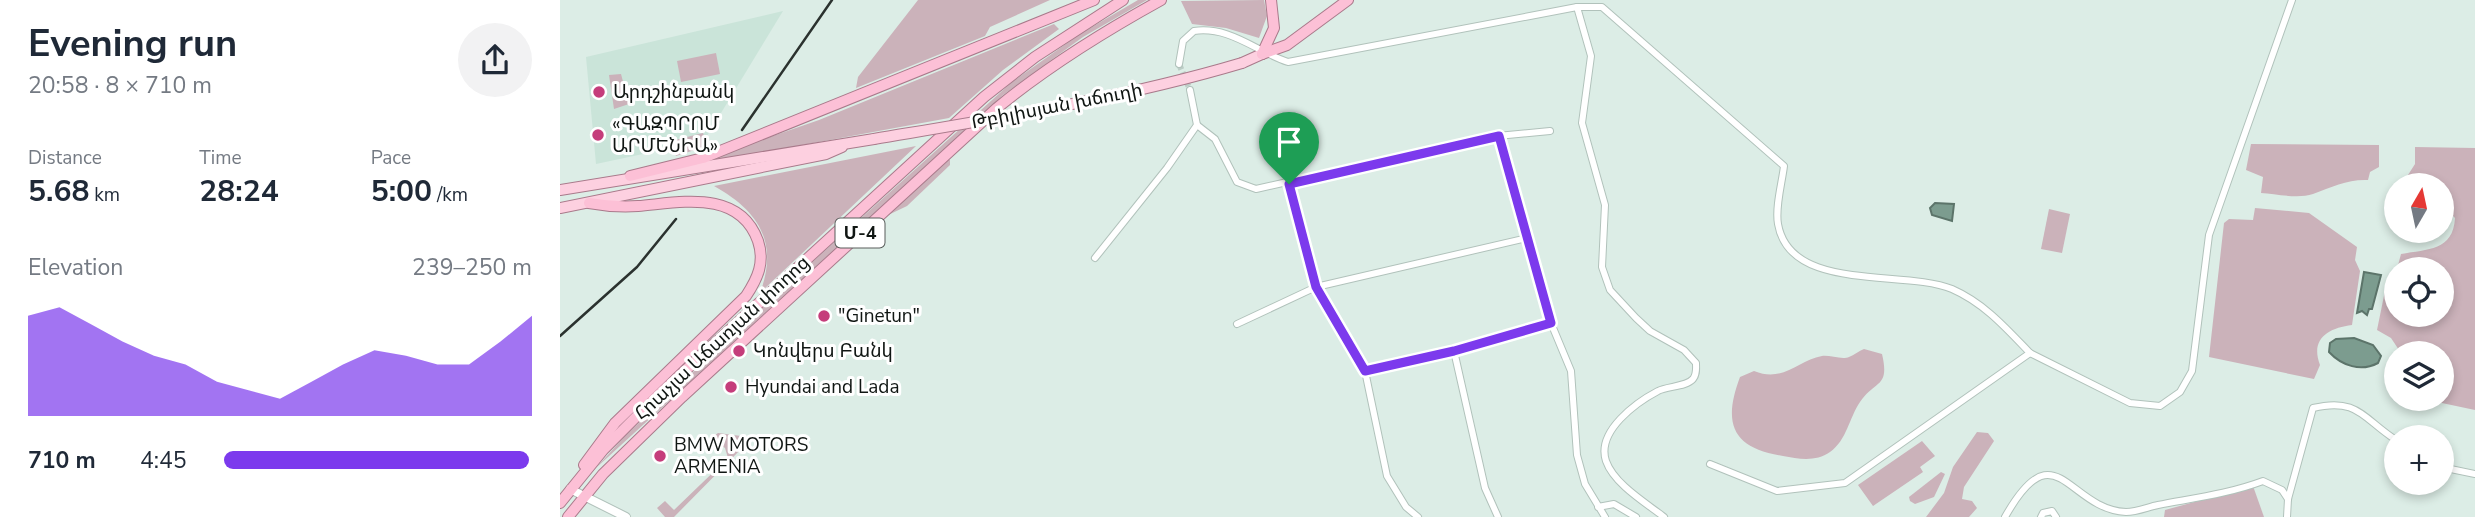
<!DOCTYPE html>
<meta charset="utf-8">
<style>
:root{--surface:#fff;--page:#f2f2f3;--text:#1f2937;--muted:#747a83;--accent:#7c3aed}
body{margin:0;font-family:"Nunito Sans","Noto Sans Armenian",sans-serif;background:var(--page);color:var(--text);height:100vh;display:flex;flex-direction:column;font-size:26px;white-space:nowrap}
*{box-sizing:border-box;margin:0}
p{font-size:23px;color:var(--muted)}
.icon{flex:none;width:38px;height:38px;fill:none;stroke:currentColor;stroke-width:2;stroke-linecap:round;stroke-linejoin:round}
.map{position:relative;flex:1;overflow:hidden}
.panel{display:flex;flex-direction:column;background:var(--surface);width:560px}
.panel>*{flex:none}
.needle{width:46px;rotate:9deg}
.fabs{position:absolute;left:1824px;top:173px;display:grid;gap:14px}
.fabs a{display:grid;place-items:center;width:70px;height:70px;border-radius:50%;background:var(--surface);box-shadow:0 4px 10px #0003;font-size:35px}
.pin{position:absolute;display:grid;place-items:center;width:60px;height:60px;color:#fff;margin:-72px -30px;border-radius:50% 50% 50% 0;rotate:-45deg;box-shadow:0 0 7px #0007}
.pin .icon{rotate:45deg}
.round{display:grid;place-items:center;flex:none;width:74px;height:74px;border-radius:37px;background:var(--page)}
.head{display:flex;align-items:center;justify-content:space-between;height:119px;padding:0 28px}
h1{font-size:38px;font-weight:700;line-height:52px}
.metrics{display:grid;grid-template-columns:repeat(3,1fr);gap:10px;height:119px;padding:7px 28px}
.metrics div{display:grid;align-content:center}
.metrics b{font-size:30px;font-weight:700}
.metrics small{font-size:19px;font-weight:400}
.metrics p{font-size:19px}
.chart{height:196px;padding:14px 28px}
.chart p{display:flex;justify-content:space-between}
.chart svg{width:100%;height:126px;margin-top:7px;fill:var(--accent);opacity:.7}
ul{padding:0 28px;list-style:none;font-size:23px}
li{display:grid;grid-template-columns:112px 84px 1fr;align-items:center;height:52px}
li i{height:18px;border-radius:9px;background:var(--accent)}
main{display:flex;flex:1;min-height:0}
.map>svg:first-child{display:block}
.built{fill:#cae4d9}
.green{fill:#cbb2ba}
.water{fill:#7c9c8f;stroke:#5c746a;stroke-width:2}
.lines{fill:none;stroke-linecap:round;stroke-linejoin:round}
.minor-tunnel{stroke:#bdcdc6;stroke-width:6;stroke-dasharray:6 3;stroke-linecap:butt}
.minor-casing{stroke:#b1c2bb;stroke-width:8}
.tertiary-casing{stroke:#b1c2bb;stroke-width:10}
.primary-casing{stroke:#a97a8b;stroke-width:12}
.trunk-casing{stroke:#a97a8b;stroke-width:12}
.minor{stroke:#fff;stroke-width:6}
.tertiary{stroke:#fff;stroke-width:8}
.primary{stroke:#fdd0e0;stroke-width:10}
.trunk{stroke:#fcc0d6;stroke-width:10}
.rail{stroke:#2b322f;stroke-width:2.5}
.primary-bridge-casing{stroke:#a97a8b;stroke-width:12;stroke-linecap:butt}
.primary-bridge{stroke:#fdd0e0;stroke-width:10}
.route-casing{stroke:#fff;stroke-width:14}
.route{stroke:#7c3aed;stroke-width:9}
.poi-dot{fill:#c53d7b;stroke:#fff;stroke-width:2.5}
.labels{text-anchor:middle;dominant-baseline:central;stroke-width:6;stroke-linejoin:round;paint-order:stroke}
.shield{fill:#fff;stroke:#585c5a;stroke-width:2}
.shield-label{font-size:18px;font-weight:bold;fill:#101613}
.poi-label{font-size:19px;fill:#101613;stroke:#fff;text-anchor:start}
.street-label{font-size:19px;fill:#101613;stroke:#fff}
</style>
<main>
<section class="panel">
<div class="head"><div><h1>Evening run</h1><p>20:58 · 8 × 710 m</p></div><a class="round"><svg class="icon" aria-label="share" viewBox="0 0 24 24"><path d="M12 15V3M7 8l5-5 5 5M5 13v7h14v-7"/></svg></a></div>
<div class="metrics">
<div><p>Distance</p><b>5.68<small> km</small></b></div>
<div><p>Time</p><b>28:24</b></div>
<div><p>Pace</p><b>5:00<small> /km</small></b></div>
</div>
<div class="chart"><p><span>Elevation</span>239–250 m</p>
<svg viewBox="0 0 160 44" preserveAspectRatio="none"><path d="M0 44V9L10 6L20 12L30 18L40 23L50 26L60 32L70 35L80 38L90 32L100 26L110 21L120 23L130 26L140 26L150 18L160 9V44z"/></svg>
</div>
<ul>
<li><b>710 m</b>4:45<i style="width:99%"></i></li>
</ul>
</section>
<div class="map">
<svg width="1915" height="517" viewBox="0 0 1915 517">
<rect width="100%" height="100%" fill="#dcede6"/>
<!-- built -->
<polygon class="built" points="223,11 144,141 36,164 26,57"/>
<!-- green -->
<g class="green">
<polygon points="358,0 490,0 430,27 425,36 296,88 298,77"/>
<polygon points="578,0 587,0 523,37 443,95 36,468 65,436 207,303 452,82 520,34"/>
<polygon points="704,0 707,16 699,38 666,28 632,24 621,1"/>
<polygon points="494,24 499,29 443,70 389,118 123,167 259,120"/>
<polygon points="156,53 160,74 121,82 117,61"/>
<polygon points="61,74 69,104 54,109 49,75"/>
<polygon points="143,133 147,146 116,156 111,141"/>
<path d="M1691,144L1819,145V167L1810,172L1808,180C1788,179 1772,187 1753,194C1738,199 1716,194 1701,193L1703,177L1686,170Z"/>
<path d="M356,146L200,293C219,243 199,211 154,186Z"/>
<path d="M1855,147L1915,148V410L1863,399H1881V354L1841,353L1831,338L1817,330L1827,281L1836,271V315H1881V270L1837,269L1841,254C1868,249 1893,251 1895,218L1881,203V186L1856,185L1848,175L1855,164Z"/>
<polygon points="387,160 390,160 390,165 347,206 324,217"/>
<path d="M1695,208L1749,213L1797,247L1795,260L1800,271L1792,325C1768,328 1750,339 1760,365L1754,379L1649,357L1664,223L1669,219L1693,220Z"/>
<polygon points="1489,209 1510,214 1502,253 1481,249"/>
<path d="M1304,349L1322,354C1330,388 1315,380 1300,402C1289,418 1287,440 1270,452C1256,462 1239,459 1223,456C1173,448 1162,425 1180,377L1194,371C1224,383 1238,360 1262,356C1270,355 1282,360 1289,357C1294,355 1299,351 1304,349Z"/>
<polygon points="1417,432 1428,433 1434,441 1404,487 1402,499 1412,501 1417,508 1409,517 1366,517 1384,493 1393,467"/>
<polygon points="158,433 189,437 185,445 114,517 105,517 97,508 105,501 114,510 168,458 165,448 151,438"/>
<polygon points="1362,441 1375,456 1360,467 1363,472 1313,506 1298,485"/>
<polygon points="1381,472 1385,474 1374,497 1355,504 1350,501 1349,497"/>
<polygon points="1693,486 1704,517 1604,517 1605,510"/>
</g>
<!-- water -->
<g class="water">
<polygon points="1375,203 1394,204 1392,221 1372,215 1370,208"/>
<polygon points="1804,272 1821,275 1812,309 1809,309 1807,315 1802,311 1797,313"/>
<path d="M1794,338L1813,345L1821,356L1818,363C1801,372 1782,366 1769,352L1770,343L1776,339Z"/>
</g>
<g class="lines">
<!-- minor-tunnel -->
<polyline class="minor-tunnel" points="619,64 630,90"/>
<defs>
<g id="minor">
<path d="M1017,7L1031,56L1022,123L1045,205L1042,267L1050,290L1076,318L1090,331L1124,350L1136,363C1136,369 1137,374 1133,379C1126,387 1107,386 1098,391C1077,402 1036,431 1046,461C1054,484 1086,503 1104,517"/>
<path d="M619,64L623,41L634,31C670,26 695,51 728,62L1017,7H1042L1224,166C1222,183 1215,207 1218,224C1230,293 1343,269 1392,289C1424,303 1446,328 1470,353L1285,483L1217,491L1150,464"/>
<polyline points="637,125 655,139 677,182 696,189 927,137 990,131"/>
<polyline points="939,136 991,323 1011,371 1017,455 1025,484 1045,517"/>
<polyline points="729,183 756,287 805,371 827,476 846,507 858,517"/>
<polyline points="535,258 607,168 637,125 630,90"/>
<polyline points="677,324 756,287 967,238"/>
<polyline points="894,351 925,488 938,517"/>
<polyline points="1470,353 1570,403 1600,406 1620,392 1632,371 1649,235 1732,0"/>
<polyline points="805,371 894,351 991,323"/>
<polyline points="1881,467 1915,474"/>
<polyline points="1038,507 1054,504 1076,517"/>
<path d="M1445,517C1496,427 1507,509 1566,512C1577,512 1588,507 1598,505C1634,498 1668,494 1703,481L1722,490L1728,499"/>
<polyline points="1481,517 1483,513 1492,511 1496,517"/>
<path d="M1727,517L1728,499L1753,408C1798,397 1803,419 1836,440"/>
</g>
<polyline id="tertiary" points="10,489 66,517"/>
<g id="primary">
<polyline points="682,63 702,54"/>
<polyline points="0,190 314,139"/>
<polyline points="0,208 266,154 282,147"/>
</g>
<g id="trunk">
<polyline points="702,54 727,45 788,0"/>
<polyline points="702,54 714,28 711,0"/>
<polyline points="70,176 143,158 534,0"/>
<path d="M24,465L55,423L186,296C198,278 205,262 198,241C179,188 118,203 78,206C62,207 45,206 29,203"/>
<polyline points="0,503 43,450 93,400 424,97 475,57 563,0"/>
<path d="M8,517L43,474L122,397L437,108C488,66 543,32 601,0"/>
</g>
</defs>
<!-- minor casing -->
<use href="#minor" class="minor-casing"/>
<!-- tertiary casing -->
<use href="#tertiary" class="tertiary-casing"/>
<!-- primary casing -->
<use href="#primary" class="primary-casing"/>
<!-- trunk casing -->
<use href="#trunk" class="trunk-casing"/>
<!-- minor -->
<use href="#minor" class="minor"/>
<!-- tertiary -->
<use href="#tertiary" class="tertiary"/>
<!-- primary -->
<use href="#primary" class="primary"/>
<!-- trunk -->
<use href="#trunk" class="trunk"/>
<!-- rail -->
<g class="rail">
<polyline points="182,130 272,0"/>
<polyline points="0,336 77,267 116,219"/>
</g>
<defs>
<path id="primary-bridge" d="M314,139C438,118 561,99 682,63"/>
</defs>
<!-- primary-bridge casing -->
<use href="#primary-bridge" class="primary-bridge-casing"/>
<!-- primary-bridge -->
<use href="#primary-bridge" class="primary-bridge"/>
</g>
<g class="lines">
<defs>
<polygon id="route" points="939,136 991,323 894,351 805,371 756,287 729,184"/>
</defs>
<!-- route casing -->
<use href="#route" class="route-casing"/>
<!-- route -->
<use href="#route" class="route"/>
</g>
<!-- markers -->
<g class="poi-dot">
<circle cx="39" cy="92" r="7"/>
<circle cx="38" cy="135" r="7"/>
<circle cx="264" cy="316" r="7"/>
<circle cx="179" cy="351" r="7"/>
<circle cx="171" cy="387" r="7"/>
<circle cx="100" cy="456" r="7"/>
</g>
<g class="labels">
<!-- shield labels -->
<rect class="shield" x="275.5" y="218.5" width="49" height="29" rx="5"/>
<g class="shield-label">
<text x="300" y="233">Մ-4</text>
</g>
<!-- poi labels -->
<g class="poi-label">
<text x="53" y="92">Արդշինբանկ</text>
<text x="52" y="124">«ԳԱԶՊՐՈՄ<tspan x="52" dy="22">ԱՐՄԵՆԻԱ»</tspan></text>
<text x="278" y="316">"Ginetun"</text>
<text x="193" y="351">Կոնվերս Բանկ</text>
<text x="185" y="387">Hyundai and Lada</text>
<text x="114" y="445">BMW MOTORS<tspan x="114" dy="22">ARMENIA</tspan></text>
</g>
<!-- street labels -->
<g class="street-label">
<text transform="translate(497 106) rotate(-11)">Թբիլիսյան խճուղի</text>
<text transform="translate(162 338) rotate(-43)">Հրաչյա Աճառյան փողոց</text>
</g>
</g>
</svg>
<div class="fabs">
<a><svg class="needle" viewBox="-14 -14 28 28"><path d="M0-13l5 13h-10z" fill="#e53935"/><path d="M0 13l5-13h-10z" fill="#747a83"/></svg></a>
<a><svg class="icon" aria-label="locate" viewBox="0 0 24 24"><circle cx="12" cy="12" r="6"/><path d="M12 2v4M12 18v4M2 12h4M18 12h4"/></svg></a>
<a><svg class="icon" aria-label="layers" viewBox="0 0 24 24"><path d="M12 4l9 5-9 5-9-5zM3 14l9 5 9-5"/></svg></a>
<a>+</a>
</div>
<div class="pin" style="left:729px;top:184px;background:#1e9e55"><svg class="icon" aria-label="arrive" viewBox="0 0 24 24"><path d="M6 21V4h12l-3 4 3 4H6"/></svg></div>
</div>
</main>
